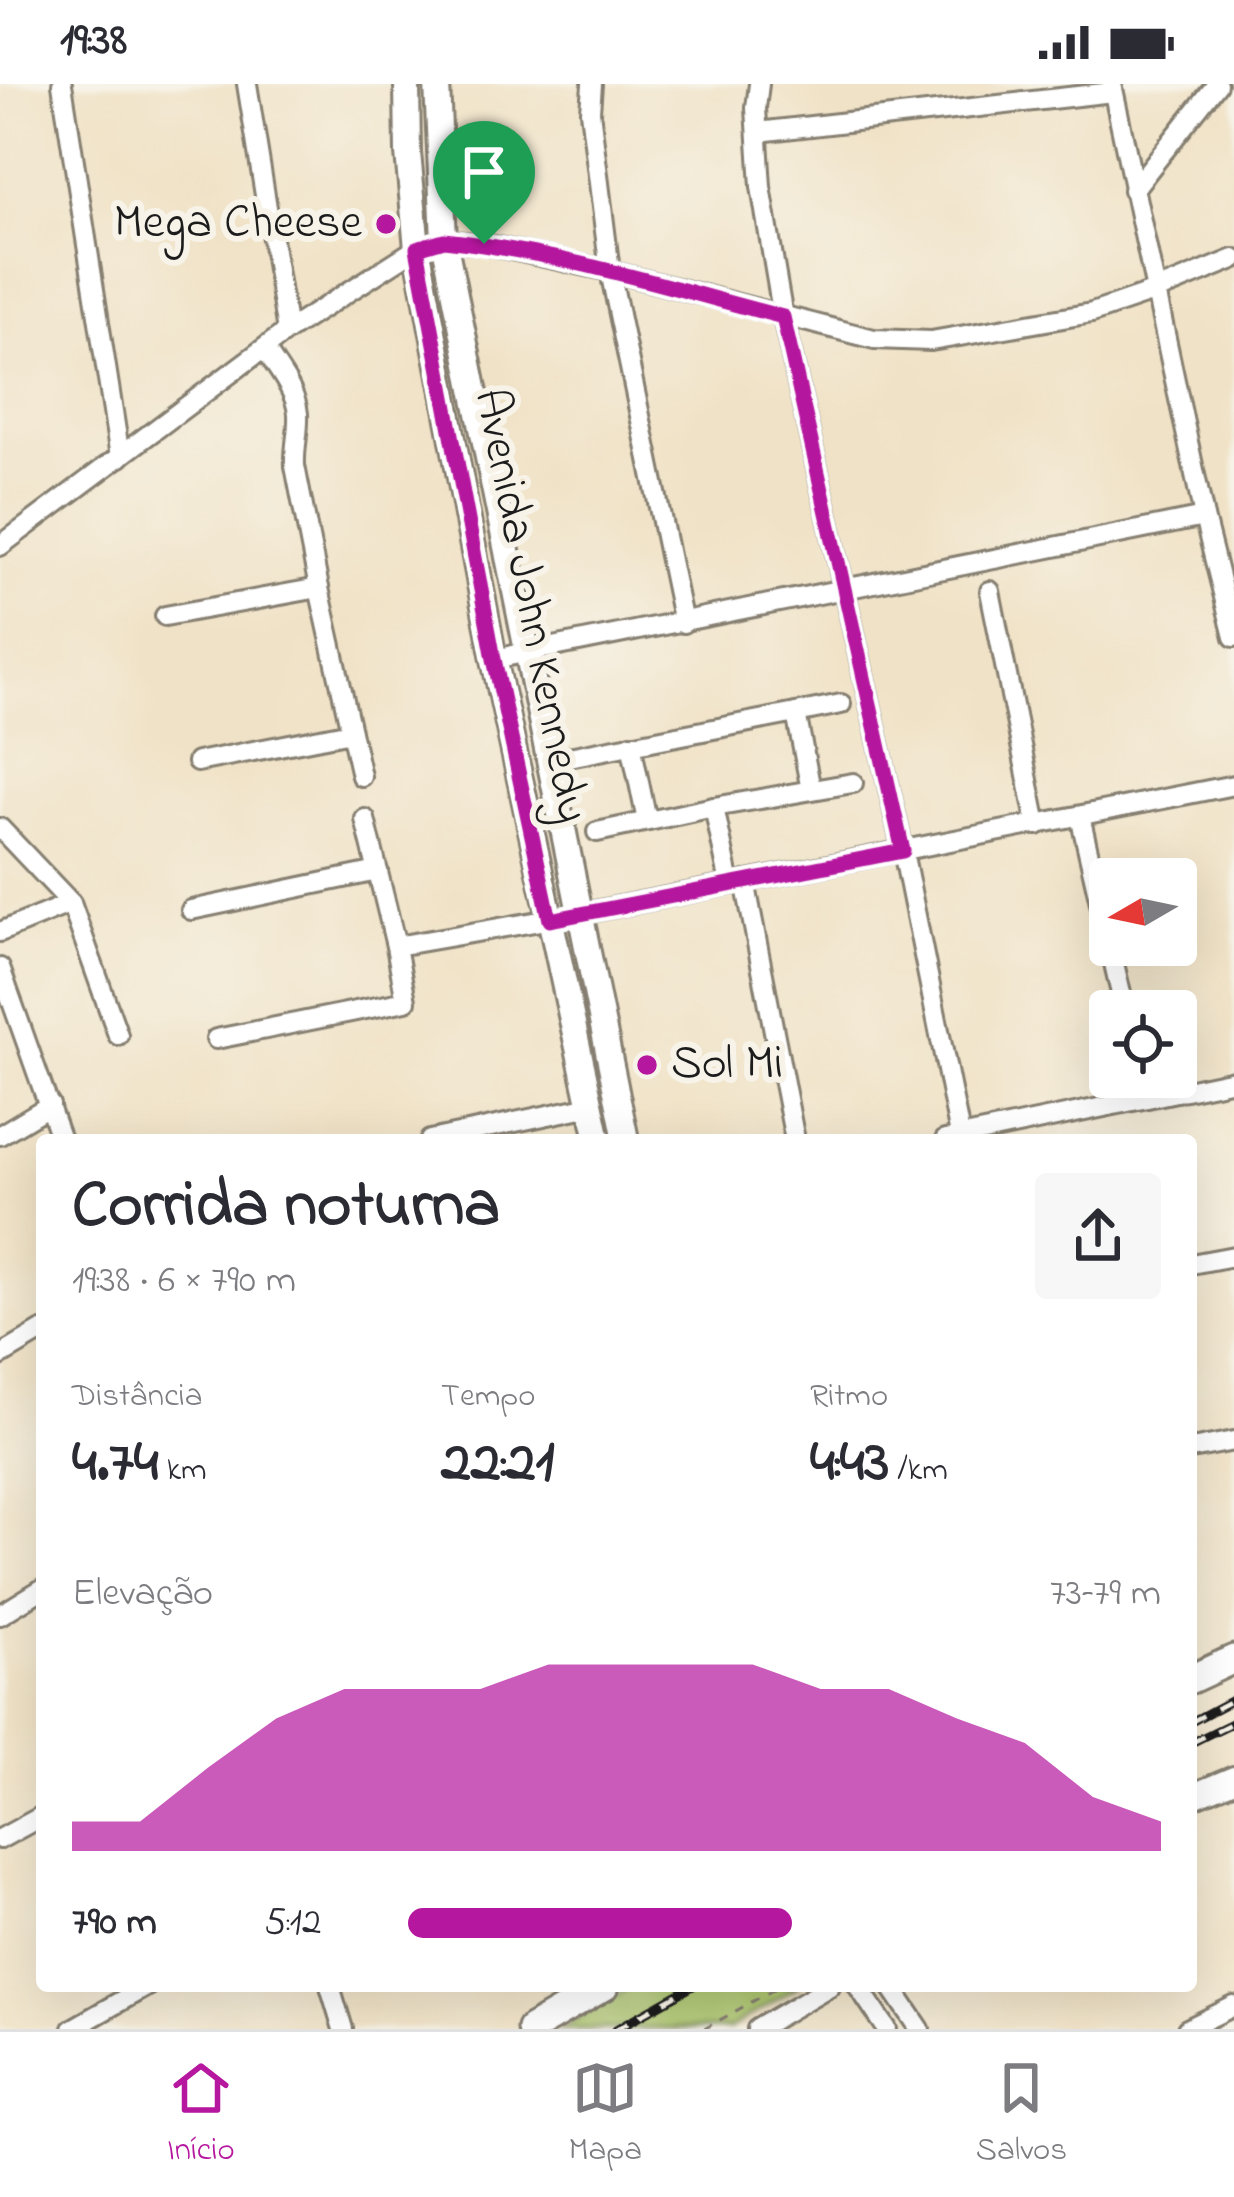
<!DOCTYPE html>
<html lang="pt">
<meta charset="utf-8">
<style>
:root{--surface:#fff;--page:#f7f7f7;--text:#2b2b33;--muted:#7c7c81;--line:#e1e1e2;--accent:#b5179e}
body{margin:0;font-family:"Indie Flower",sans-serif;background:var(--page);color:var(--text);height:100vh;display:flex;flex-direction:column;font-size:45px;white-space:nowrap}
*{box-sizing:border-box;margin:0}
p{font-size:39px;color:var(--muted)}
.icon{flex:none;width:66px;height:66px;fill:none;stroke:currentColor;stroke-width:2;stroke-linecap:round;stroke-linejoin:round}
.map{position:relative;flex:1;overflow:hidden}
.panel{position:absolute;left:36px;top:1050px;width:1161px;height:858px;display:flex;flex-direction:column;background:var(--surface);border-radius:12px;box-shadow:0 12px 48px #0002}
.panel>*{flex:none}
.needle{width:78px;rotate:261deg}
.fabs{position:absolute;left:1089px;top:774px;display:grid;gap:24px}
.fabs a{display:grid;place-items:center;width:108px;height:108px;border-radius:12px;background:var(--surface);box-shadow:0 12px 48px #0002;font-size:60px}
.pin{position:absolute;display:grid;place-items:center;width:102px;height:102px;color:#fff;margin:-123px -51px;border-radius:50% 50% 50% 0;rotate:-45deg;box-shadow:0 0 12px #0007}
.pin .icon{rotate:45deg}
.round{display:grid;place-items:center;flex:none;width:126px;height:126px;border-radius:12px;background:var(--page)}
.headline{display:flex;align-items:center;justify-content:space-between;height:204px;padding:0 36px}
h1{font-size:66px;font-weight:700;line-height:90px}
.stats{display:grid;grid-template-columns:repeat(3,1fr);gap:18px;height:204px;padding:12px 36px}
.stats div{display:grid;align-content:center}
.stats b{font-size:60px;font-weight:700}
.stats small{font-size:33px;font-weight:400}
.stats p{font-size:33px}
.chart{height:336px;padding:24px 36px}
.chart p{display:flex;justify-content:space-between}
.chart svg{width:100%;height:216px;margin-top:12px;fill:var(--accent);opacity:.7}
ul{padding:0 36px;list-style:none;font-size:39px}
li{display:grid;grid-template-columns:192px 144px 1fr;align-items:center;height:90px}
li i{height:30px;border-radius:15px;background:var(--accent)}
.status{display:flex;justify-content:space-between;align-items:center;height:84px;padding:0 60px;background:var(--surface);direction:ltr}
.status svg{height:33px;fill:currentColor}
.menu{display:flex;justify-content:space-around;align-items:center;height:168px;border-top:3px solid var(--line);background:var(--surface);font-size:33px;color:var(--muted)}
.menu a{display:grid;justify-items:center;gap:6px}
.menu .current{color:var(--accent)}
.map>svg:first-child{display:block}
.green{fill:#aac46a;stroke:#637043;stroke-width:3}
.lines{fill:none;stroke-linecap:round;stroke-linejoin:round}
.street-casing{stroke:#867f71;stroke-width:24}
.secondary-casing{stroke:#867f71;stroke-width:30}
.primary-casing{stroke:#867f71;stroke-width:33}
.path{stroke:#867f71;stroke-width:3;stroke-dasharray:9 9;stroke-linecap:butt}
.street{stroke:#fff;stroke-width:18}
.secondary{stroke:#fff;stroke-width:24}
.primary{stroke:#fff;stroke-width:27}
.rail-casing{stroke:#1c1c1c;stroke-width:9}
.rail{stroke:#f7f3e8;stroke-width:4.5;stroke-dasharray:14;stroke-linecap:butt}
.route-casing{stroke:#fff;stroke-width:24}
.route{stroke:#b5179e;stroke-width:15}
.poi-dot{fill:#b5179e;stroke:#f7f3e8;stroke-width:4.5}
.labels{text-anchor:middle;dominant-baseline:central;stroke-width:12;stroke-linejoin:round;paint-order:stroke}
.poi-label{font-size:48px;fill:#1c1c1c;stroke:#f7f3e8;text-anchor:end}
.street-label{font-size:48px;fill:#1c1c1c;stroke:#f7f3e8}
</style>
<div class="status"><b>19:38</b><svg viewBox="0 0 49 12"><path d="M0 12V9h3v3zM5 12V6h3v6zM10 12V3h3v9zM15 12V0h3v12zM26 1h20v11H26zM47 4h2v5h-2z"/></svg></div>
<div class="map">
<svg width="1234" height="1945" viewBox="0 0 1234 1945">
<rect width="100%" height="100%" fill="#f7f3e8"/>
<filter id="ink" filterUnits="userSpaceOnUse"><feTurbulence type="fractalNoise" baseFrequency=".00833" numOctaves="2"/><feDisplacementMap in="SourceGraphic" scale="24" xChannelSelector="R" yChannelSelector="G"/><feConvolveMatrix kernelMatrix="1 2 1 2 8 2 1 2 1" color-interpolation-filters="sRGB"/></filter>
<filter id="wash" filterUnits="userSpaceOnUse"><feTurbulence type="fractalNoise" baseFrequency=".004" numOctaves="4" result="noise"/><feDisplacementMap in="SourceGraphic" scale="48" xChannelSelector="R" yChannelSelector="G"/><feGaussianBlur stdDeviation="2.7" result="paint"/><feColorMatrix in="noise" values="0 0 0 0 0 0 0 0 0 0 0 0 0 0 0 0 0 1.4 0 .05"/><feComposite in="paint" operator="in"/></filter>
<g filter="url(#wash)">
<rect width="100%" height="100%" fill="#f0e2c6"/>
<!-- green -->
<polygon class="green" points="631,1902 799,1902 729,1945 559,1945"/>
</g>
<g filter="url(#ink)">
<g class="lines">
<defs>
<g id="street">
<polyline points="62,0 120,373"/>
<polyline points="247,0 287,247"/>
<polyline points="592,0 590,27 610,187 683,539"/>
<polyline points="759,0 756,24 761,103 783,233 903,767 961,1056"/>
<polyline points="1112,0 1204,433 1234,553"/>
<polyline points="758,48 1113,8"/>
<polyline points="1133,106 1217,0"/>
<path d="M265,265C277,285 296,306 298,330C299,347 294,364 295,382L319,504L361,692"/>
<polyline points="0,462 287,247 417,164 444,156 484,160 610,187 874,255 931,257 1092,229 1156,207 1234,175"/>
<polyline points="990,507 1037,741"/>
<polyline points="165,532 319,504"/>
<polyline points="494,575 1204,433"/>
<polyline points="631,660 647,737"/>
<polyline points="548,677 796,629"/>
<polyline points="197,678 351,648"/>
<polyline points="811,706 796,629 841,620"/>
<polyline points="1080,732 1125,927"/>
<polyline points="0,744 71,819 118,951"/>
<polyline points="597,748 714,723"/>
<polyline points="745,797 795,1056"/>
<polyline points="730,800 714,723 853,699"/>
<polyline points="191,826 378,787"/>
<polyline points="0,848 71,819"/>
<polyline points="396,862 580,830 1234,701"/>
<polyline points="0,884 61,1056"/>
<polyline points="216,955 406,917 396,862 365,735"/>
<polyline points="0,1051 50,1021"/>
<polyline points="430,1056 591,1022"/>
<polyline points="945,1056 1234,996"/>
<polyline points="1191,1180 1234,1172"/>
<polyline points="0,1272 42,1247"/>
<polyline points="1191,1365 1234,1357"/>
<polyline points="0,1531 42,1505"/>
<polyline points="0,1755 42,1732"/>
<polyline points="330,1902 343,1945"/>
<polyline points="858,1902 887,1945"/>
<polyline points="891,1902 920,1945"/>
<polyline points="72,1945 147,1902"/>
<polyline points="757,1945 830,1902"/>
<polyline points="1187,1945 1234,1922"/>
</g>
<g id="secondary">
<polyline points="407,0 408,69 417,164 494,575 598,1056"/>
<polyline points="437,0 444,156 626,1056"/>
<polyline points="1191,1713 1234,1695"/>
</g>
<g id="primary">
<polyline points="1191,1595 1234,1575"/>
<polyline points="531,1945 605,1902"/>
</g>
</defs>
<!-- street casing -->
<use href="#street" class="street-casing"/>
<!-- secondary casing -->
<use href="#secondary" class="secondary-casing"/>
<!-- primary casing -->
<use href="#primary" class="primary-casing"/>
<!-- path -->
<polyline class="path" points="704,1945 780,1902"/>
<!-- street -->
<use href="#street" class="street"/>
<!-- secondary -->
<use href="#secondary" class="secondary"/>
<!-- primary -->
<use href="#primary" class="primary"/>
<defs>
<g id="rail">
<polyline points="1191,1638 1234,1615"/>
<polyline points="1191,1659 1234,1638"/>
<polyline points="616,1945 693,1902"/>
</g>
</defs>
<!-- rail casing -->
<use href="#rail" class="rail-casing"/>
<!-- rail -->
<use href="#rail" class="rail"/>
</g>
</g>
<g class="lines" filter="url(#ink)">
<defs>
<path id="route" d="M444,156C559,168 671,204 783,233L903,767L550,836L494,575L417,164Z"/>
</defs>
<!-- route casing -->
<use href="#route" class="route-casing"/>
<!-- route -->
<use href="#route" class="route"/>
</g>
<!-- markers -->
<g class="poi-dot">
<circle cx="386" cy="140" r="12"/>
<circle cx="647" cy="981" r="12"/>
</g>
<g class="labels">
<!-- poi labels -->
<g class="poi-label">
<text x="362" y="140">Mega Cheese</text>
<text x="671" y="981" text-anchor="start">Sol Mi</text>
</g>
<!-- street labels -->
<g class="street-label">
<text transform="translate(530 522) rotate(79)">Avenida John Kennedy</text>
</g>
</g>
</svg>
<div class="fabs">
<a><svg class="needle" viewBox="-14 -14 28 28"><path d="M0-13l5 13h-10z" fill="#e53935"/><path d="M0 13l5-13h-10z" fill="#7c7c81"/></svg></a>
<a><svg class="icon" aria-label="locate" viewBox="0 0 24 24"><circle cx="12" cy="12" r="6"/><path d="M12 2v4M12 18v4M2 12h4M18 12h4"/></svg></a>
</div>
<div class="pin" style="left:484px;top:160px;background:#1e9e55"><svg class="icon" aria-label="arrive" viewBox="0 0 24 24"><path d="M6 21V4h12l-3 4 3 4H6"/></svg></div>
<section class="panel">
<div class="headline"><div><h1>Corrida noturna</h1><p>19:38 · 6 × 790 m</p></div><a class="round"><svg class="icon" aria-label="share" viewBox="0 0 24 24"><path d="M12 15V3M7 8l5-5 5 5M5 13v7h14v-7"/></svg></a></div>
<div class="stats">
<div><p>Distância</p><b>4.74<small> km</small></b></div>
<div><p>Tempo</p><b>22:21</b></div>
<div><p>Ritmo</p><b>4:43<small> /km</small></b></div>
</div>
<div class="chart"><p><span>Elevação</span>73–79 m</p>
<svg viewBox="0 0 160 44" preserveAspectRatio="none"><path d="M0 44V38L10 38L20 27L30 17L40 11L50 11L60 11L70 6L80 6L90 6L100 6L110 11L120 11L130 17L140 22L150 33L160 38V44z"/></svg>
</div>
<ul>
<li><b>790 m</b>5:12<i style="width:51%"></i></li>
</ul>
</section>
</div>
<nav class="menu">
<a class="current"><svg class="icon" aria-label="home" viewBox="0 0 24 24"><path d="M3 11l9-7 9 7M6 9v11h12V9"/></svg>Início</a>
<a><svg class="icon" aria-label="map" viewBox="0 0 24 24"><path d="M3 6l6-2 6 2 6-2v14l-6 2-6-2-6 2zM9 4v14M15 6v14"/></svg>Mapa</a>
<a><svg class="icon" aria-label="saved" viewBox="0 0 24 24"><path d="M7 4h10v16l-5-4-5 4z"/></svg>Salvos</a>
</nav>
